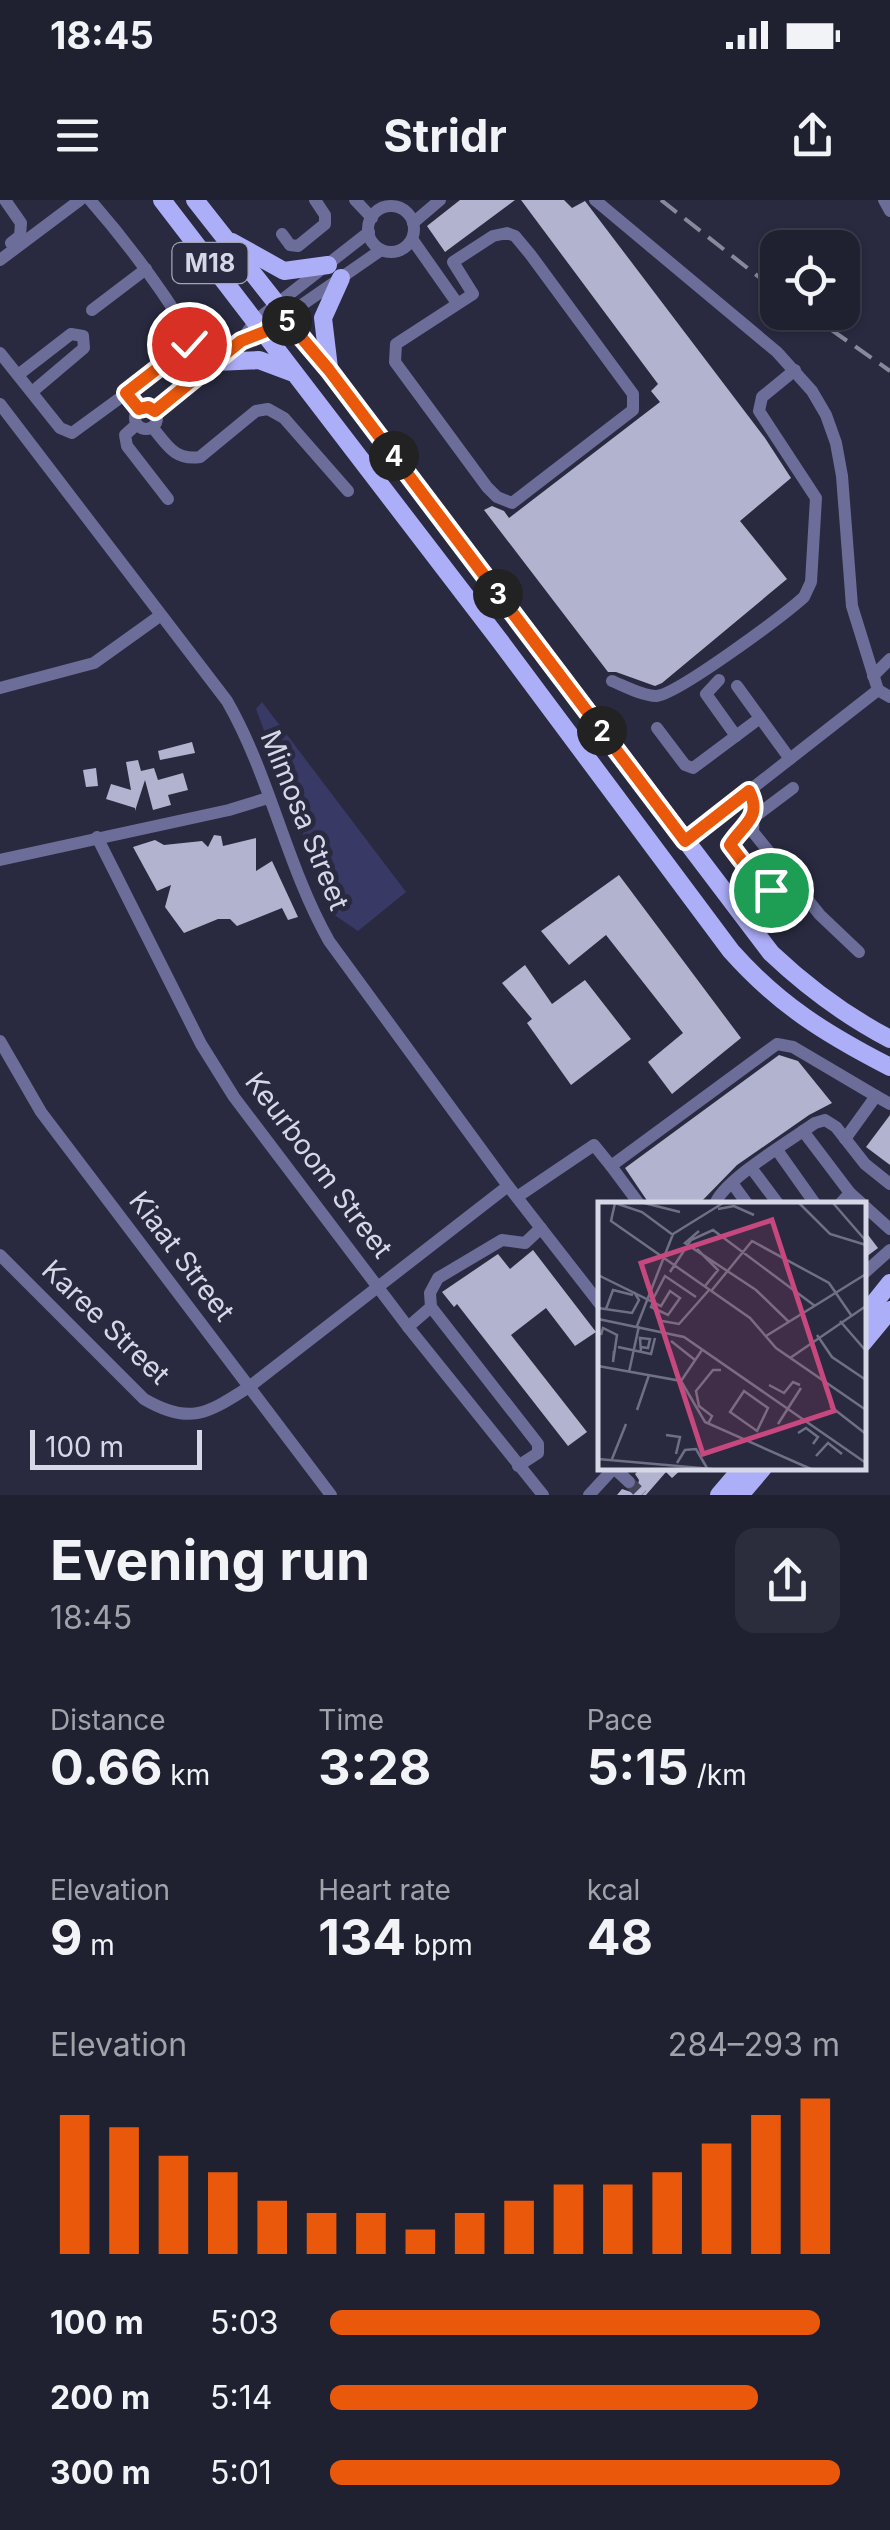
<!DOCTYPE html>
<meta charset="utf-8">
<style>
:root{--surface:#1f2030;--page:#2c2d3c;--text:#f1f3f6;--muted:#a1a3ab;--line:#3c3e4c;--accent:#ea580c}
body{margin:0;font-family:Inter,sans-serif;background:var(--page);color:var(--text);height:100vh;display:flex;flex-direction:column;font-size:38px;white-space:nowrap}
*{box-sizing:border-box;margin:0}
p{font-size:32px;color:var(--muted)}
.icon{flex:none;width:55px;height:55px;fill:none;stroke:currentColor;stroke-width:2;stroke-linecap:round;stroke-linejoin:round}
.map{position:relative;height:1295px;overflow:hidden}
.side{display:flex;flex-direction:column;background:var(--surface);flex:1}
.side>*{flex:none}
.buttons{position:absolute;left:760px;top:30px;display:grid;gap:20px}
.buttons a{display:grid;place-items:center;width:100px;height:100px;border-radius:20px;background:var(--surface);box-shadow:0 2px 8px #0004,0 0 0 2px var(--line);font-size:50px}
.scale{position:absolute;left:30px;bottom:25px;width:172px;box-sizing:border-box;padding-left:10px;border:5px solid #d7d8e7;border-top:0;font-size:28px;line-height:35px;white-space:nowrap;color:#d7d8e7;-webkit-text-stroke:8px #292a40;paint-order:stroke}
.pin{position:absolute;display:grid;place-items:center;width:85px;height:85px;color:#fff;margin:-42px;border:5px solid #fff;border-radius:50%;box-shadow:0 2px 10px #0007}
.km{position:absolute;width:50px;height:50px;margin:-25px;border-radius:50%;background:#222;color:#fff;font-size:28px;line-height:50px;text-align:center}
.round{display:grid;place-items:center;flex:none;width:105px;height:105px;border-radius:20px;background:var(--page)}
.head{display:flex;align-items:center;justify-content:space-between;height:170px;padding:0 50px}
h1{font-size:55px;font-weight:700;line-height:75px}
.stats{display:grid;grid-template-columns:repeat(3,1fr);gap:15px;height:170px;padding:10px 50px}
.stats div{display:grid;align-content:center}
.stats b{font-size:50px;font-weight:700}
.stats small{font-size:28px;font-weight:400}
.stats p{font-size:28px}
.chart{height:280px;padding:20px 50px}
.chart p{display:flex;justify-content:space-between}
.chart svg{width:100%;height:180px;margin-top:10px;stroke:var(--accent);stroke-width:6}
ul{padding:0 50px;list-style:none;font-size:32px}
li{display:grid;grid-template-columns:160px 120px 1fr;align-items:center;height:75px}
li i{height:25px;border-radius:12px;background:var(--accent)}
.status{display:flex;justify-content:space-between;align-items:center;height:70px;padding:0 50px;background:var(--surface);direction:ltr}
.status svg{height:28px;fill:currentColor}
header{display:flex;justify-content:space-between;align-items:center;height:130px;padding:0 50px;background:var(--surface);font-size:45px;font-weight:700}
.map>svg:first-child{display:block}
.green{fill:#393965}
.building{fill:#b1b3cf}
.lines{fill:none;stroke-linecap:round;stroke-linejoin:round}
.minor-tunnel{stroke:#434459;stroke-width:12;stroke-dasharray:12 6;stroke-linecap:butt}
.minor{stroke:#6c6d99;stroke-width:12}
.major{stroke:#adaef8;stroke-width:18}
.rail{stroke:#88899b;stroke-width:4;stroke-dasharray:20 10;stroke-linecap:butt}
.route-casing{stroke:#fff;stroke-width:20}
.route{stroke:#ea580c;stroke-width:12}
.labels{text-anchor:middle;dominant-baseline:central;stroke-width:10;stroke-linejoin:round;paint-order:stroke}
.shield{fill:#292a40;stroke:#a3a4b5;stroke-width:2.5}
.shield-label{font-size:25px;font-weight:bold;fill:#d7d8e7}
.street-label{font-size:28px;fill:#d7d8e7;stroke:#292a40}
.inset-road{fill:none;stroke:#6f7083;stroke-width:2.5}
.view{fill:#c7487e;fill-opacity:0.15;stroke:#c7487e;stroke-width:5}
.inset-edge{fill:none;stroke:#d7d8e7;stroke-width:5}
</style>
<div class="status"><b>18:45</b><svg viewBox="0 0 49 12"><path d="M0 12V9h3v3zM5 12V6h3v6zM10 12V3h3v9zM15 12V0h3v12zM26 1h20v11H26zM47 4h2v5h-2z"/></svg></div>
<header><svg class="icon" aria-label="menu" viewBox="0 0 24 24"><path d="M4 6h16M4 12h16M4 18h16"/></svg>Stridr<svg class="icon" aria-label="share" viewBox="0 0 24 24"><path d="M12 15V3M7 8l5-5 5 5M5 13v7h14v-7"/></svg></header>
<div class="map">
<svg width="890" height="1295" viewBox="0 0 890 1295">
<rect width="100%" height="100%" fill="#292a40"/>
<!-- green -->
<polygon class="green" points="262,502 406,692 358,731 333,714 256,509"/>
<!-- building -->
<g class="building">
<polygon points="460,0 515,0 445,52 427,26"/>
<polygon points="521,0 564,0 572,8 585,1 765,238 791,278 740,321 787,379 662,483 655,486 616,472 608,472 484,310 492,306 504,311 509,318 660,202 651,191 658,184"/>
<polygon points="192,542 195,553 160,560 158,551"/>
<polygon points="138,560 141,571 154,568 158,580 183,573 188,590 168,595 171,605 153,610 145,580 135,611 135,608 106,599 111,584 131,590 126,562"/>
<polygon points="96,568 98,586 86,587 83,570"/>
<polygon points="214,635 221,636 223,646 256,638 256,671 272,661 298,717 288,720 282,708 237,726 230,719 218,719 184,733 165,707 171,685 157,691 133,647 155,640 164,645 202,641 208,647"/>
<polygon points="619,675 741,838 672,894 648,862 683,833 606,735 569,765 541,731"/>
<polygon points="525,765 552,804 585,780 631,839 571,885 527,823 532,819 502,783"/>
<polygon points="779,855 798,861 832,903 809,915 737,965 698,1005 650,1005 625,968"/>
<polygon points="890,915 890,965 866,947"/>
<polygon points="862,1027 878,1048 862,1060"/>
<polygon points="533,1050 596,1132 575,1146 546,1108 511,1135 587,1232 568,1246 457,1104 454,1107 442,1092 498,1054 510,1069"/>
<polygon points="641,1268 683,1268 672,1278 666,1272 646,1295 617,1295 622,1289 631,1292 637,1288 639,1280 635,1274"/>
</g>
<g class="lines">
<!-- minor-tunnel -->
<polyline class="minor-tunnel" points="629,1282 642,1295"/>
<!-- minor -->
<g class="minor">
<polyline points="5,0 21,23 20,36 11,43"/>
<polyline points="355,0 372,18"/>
<polyline points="595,0 777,152 812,191 826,215 836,243 842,276 852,406 878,490 890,497"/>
<polyline points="884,0 890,11"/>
<circle cx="391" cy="29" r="23"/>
<polyline points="413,23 440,0"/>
<polygon points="507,33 515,36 530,54 633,194 633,210 512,303 497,297 487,287 395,162 396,144 473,94 453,62 493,36"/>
<polyline points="282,34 290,45 298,46 325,24 325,15 315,0"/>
<polyline points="412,39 457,103"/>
<polyline points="0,60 80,0"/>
<polyline points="92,110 146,69"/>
<polyline points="260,134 381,50"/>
<path d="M0,153L60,228L72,233L187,149L190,135C160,87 127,42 90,0"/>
<polyline points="18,175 71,134 83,136 84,148 32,192"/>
<path d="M0,204L227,501C270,576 286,665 329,741L508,986L600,1104"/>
<circle cx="146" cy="218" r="11"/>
<polyline points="155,211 241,141 255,121 369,32"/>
<polyline points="136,225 125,235 127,246 168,299"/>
<path d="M153,228C167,245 175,261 200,257L256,211L268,209L284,218L348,291"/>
<polyline points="873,476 890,459"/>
<polyline points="719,480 706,494 736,536"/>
<path d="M612,481C624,486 643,496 656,496C677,495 784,415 804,397L811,382L816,298L759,211L762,197L795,170"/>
<polyline points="737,486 790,559"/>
<polyline points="0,488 94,463 161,415"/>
<polyline points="657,528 685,565 693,568 760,518"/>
<polyline points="749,591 754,603 753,632 820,715 859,752"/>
<polyline points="753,618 793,588"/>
<polyline points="751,623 732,640 732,648 764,689 771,690 788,676"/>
<polyline points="97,637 201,844 234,897 408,1127 543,1295"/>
<polyline points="685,641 878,490"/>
<polyline points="0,660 229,610 268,598"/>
<polyline points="0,841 41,912 331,1295"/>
<polyline points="803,931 850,993"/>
<polyline points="845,939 876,896 890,904"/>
<polyline points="777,950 816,1005"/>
<polyline points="611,966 640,1005"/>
<polyline points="752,969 779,1005"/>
<polyline points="732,983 748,1005"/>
<polyline points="517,997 594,945 611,966 777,844 793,847 876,896"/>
<path d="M715,1005C720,982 794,938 815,923L825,920L836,927L865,964L890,984"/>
<polyline points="839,1005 850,993 890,1029"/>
<path d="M0,1055L144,1199C190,1226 208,1213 249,1187L508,986"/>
<polyline points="862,1075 890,1050"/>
<polyline points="408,1127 431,1107"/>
<polyline points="518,1266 538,1253 538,1244 431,1107 430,1093 438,1078 502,1040 525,1043 541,1028"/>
<polyline points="614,1268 629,1282"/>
<polyline points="589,1295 614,1268"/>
</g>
<!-- major -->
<g class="major">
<path d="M162,0L500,441L731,751C779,805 826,834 890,867"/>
<path d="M195,0L329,170L771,753C807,787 846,816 890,839"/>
<polyline points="232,42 284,71 328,65"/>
<polyline points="215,162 259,160 291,172"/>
<polyline points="329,168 323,118 341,78"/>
<polyline points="862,1118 890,1083"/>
<polyline points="862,1144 890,1110"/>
<polyline points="719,1295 742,1268"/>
<polyline points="740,1295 763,1268"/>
</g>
<!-- rail -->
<g class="rail">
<polyline points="661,0 778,92"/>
<polyline points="806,112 890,171"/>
</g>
</g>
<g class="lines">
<defs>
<path id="route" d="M189,144L126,193L139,209L148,207L155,211L241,141L264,132L284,117L329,170L685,641L749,591C763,618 742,625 730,645L762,687L771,690"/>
</defs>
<!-- route casing -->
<use href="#route" class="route-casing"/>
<!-- route -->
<use href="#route" class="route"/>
</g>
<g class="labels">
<!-- shield labels -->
<rect class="shield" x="172.5" y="43" width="75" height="40" rx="8"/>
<g class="shield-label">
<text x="210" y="63">M18</text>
</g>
<!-- street labels -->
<g class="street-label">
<text transform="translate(305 620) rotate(68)">Mimosa Street</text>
<text transform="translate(319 965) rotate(53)">Keurboom Street</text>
<text transform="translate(182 1056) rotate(53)">Kiaat Street</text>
<text transform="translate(106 1122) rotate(44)">Karee Street</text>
</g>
</g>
<!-- overview -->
<g transform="translate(598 1002)">
<rect width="268" height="268" fill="#292a40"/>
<path class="inset-road" d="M17,1L13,19L152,116L178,146L268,208M17,1L44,10L75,33M46,1L82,10M201,1L232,32L268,43M235,1L268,39M120,7L136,4L156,13M101,29L87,41L158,88L191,120M99,47L120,68L107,84M72,70L93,38L115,28L217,104M0,73L63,104L72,89L82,96L70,113L53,105L55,100M114,88L154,39L231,81L253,113M54,99L67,74L98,95M0,106L34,111L41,98L36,90M8,107L15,88L35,93M0,117L86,135L268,261M64,119L81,122L111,88M242,119L268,149M39,124L75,32L125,1M3,133L5,126L19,133L15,160L16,149M219,133L234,155L268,178M168,134L268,72M73,139L97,158M20,145L53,152L57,136M43,150L42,136L52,137L50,146L43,145M192,156L268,104M0,164L83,179L107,220L213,267M31,170L41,124M83,179L104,148M171,183L186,191L195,180L202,183M146,189L170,206L159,229L132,210ZM232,204L268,232M39,208L51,173M110,222L114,214L101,204L98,189L115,168H123M180,222L203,186M200,231L208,226L220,235L215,242M68,233L82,235L78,252M218,254L230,241L244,252M0,257L114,267M14,257L28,222M79,261L87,248L98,247L109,266"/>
<path class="view" d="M174,18L236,209L105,252L43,61Z"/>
<rect width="268" height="268" class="inset-edge"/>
</g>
</svg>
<div class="buttons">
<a><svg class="icon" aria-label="locate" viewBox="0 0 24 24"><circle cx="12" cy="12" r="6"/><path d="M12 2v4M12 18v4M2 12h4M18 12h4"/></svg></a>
</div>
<div class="scale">100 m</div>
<div class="pin" style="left:771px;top:690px;background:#1e9e55"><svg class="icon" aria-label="arrive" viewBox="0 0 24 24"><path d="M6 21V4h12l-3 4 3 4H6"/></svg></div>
<div class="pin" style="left:189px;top:144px;background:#d93025"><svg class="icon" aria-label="check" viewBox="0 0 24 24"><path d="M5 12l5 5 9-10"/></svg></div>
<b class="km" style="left:602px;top:531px">2</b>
<b class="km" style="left:498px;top:394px">3</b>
<b class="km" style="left:394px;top:256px">4</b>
<b class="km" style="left:287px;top:121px">5</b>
</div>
<section class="side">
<div class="head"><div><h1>Evening run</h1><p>18:45</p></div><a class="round"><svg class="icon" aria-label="share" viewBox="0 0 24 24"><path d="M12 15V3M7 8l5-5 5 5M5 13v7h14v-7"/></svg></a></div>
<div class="stats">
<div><p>Distance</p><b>0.66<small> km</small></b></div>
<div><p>Time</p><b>3:28</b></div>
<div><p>Pace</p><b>5:15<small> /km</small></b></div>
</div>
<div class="stats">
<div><p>Elevation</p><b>9<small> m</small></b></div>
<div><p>Heart rate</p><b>134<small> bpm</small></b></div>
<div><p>kcal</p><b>48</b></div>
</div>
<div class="chart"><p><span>Elevation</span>284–293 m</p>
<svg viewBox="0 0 160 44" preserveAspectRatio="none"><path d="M5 44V10M15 44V13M25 44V20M35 44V24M45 44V31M55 44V34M65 44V34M75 44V38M85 44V34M95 44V31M105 44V27M115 44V27M125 44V24M135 44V17M145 44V10M155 44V6"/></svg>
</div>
<ul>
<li><b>100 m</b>5:03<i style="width:96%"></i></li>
<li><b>200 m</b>5:14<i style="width:84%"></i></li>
<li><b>300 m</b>5:01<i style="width:100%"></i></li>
</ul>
</section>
